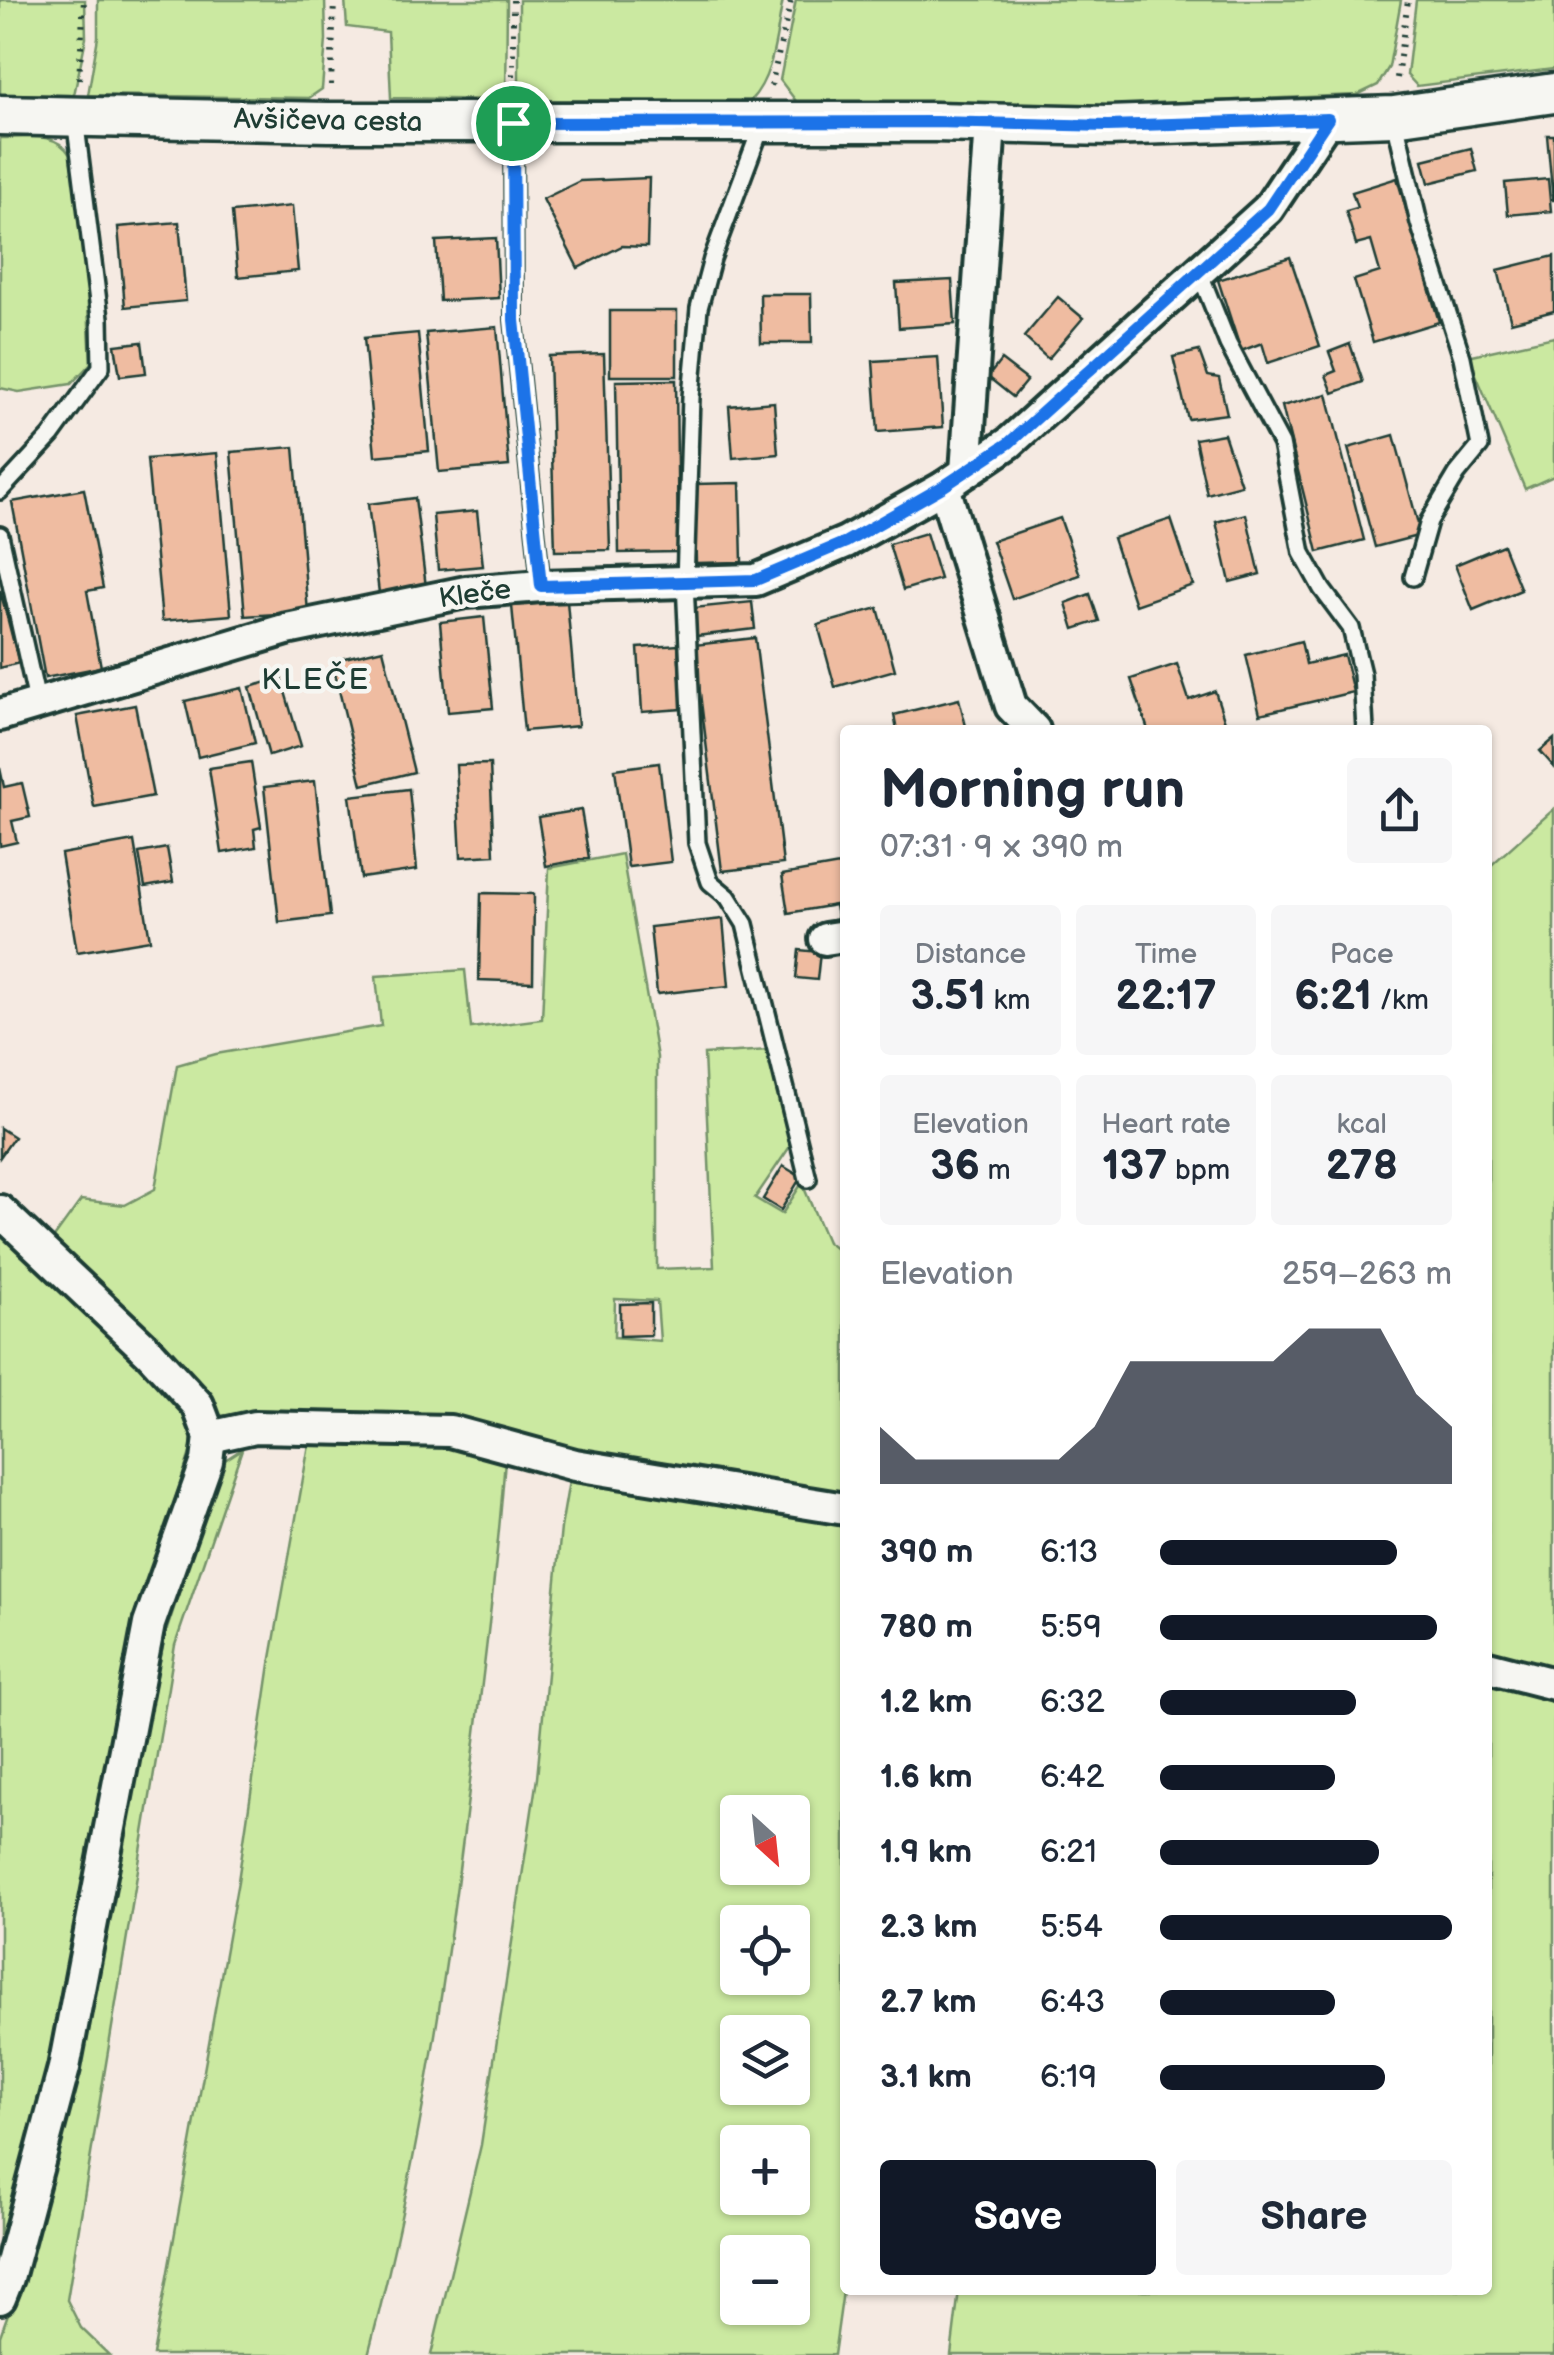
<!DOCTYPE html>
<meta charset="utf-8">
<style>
:root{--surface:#fff;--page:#f6f6f7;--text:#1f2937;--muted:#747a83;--accent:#111827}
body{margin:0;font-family:"Balsamiq Sans",sans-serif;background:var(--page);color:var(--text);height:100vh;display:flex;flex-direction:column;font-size:38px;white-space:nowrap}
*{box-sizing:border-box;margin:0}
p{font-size:32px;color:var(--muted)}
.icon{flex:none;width:55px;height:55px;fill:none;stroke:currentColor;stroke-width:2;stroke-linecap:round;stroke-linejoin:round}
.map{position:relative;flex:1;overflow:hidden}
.side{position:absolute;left:840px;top:725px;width:652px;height:1570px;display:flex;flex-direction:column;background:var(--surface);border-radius:10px;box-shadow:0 2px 8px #0004}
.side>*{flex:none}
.needle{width:65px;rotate:153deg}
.fabs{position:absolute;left:720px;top:1795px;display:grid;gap:20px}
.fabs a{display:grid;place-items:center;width:90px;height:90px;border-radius:10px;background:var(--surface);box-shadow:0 2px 8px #0004;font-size:50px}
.pin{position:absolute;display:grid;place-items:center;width:85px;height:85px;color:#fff;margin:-42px;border:5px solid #fff;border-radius:50%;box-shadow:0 2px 10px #0007}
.round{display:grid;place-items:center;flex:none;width:105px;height:105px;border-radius:10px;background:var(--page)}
.summary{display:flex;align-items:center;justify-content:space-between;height:170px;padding:0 40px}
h1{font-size:55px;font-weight:600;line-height:75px}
.metrics{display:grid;grid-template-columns:repeat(3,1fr);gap:15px;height:170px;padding:10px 40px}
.metrics div{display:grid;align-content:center;border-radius:10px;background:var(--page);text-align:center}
.metrics b{font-size:42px;font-weight:600}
.metrics small{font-size:28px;font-weight:400}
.metrics p{font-size:28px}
.chart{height:280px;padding:20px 40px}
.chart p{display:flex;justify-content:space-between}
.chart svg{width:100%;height:180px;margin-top:10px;fill:var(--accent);opacity:.7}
.primary-button{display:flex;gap:20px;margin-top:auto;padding:20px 40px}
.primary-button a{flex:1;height:115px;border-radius:10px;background:var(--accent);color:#fff;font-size:40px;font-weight:600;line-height:115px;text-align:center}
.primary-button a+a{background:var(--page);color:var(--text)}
ul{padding:0 40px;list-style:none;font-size:32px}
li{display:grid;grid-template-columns:160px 120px 1fr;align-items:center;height:75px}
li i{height:25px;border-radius:12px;background:var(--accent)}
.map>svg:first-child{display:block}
.green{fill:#cbe9a1;stroke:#75936a;stroke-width:2.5;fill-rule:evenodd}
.building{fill:#efbca1;stroke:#1f3d34;stroke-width:2.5}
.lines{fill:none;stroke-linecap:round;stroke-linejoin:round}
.service-casing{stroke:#1f3d34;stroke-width:22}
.minor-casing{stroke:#1f3d34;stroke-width:38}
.tertiary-casing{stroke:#1f3d34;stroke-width:45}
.path{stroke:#1f3d34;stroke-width:6;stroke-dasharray:2.5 8;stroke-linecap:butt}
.service{stroke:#f6f6f2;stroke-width:15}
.minor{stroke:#f6f6f2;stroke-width:30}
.tertiary{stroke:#f6f6f2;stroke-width:38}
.route-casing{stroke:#fff;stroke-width:20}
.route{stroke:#1a73e8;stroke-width:12}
.labels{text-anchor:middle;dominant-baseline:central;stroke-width:9;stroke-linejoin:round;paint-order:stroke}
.street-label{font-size:28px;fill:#1f3d34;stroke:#f6f6f2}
.neighbourhood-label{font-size:30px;letter-spacing:2.5px;fill:#1f3d34;stroke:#f6f6f2}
</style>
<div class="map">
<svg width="1554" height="2355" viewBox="0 0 1554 2355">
<rect width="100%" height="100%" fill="#f5eae2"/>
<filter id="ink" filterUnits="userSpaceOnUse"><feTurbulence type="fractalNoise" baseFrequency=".01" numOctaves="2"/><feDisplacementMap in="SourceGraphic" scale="20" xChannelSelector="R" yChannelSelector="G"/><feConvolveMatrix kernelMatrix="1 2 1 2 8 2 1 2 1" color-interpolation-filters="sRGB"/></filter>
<g filter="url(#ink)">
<!-- green -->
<g class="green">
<polygon points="0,0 85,0 86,38 74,95 0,94"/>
<polygon points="98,0 325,0 326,40 322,89 309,98 88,95 98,37"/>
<polygon points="345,0 507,0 506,100 391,98 388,32 347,27"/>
<path d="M519,0H783C776,33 774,77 750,101L519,100Z"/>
<polygon points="796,0 1401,0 1389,67 1378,85 1357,95 1095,106 796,101 780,80"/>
<polygon points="1416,0 1554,0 1554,69 1417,86 1407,75"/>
<path d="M0,138C26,138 56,130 70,155L86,268L91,363L71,384L19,392L0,388Z"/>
<polygon points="1554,337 1554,476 1525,489 1468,356"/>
<polygon points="1554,809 1554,1671 1488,1654 1488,868"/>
<path d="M622,854L657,1057V1269L714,1267L704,1054L769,1050L791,1145L755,1198L782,1214L802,1183L827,1242L845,1256V1497L655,1468L438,1418L292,1411L220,1416L196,1379L52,1240L81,1200L125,1205L155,1189L177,1065L216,1054L381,1026L376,976L465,970L471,1028L542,1019L549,868ZM615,1299L657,1301L660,1341L614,1337Z"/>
<polygon points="0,1227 60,1283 174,1399 192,1429 191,1450 150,1577 95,1813 37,2130 0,2254"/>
<path d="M310,1439L454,1445L505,1459C497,1567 483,1674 470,1782C447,1974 418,2168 368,2355H153L238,1881L270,1664Z"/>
<polygon points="242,1449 175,1645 67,2300 81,2328 109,2355 0,2355 0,2336 26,2264 63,2127 166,1632 216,1481 225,1460"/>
<path d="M570,1475L845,1521V2277L834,2355H431L481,2145L537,1778L561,1528ZM738,1812H792V1868H738ZM738,1922H792V1978H738ZM738,2032H792V2088H738ZM738,2142H792V2198H738ZM738,2252H792V2308H738Z"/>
<polygon points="1488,1679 1554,1697 1554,2355 951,2355 959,2290 1488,2290"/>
</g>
<!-- building -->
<g class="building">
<polygon points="1547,135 1554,135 1554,200 1553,200"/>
<polygon points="1471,148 1477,171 1429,183 1423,160"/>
<polygon points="649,178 647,247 622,246 578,268 543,199 580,181"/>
<polygon points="1397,178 1439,322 1373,342 1354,280 1380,272 1371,241 1356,245 1346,211 1357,208 1352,192"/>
<polygon points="1548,179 1551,211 1508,215 1505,183"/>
<polygon points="292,206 298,271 238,277 232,212"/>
<polygon points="179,222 186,301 125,307 118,227"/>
<polygon points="496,238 499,298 440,301 436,241"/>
<polygon points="1554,256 1554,311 1511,322 1498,270"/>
<polygon points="1290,257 1320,346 1268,363 1262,343 1241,351 1218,280"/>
<polygon points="952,280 955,324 899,328 896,283"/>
<polygon points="760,294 811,294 812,343 761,343"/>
<polygon points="1058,297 1083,318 1048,359 1024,337"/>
<rect x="610" y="311" width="67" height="65"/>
<polygon points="497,327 509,466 439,472 426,333"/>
<polygon points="418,333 429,451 375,456 364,338"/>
<polygon points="142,342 146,373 120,376 115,345"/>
<polygon points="1350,344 1363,382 1333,393 1326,375 1336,371 1329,352"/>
<polygon points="1199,351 1208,376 1219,378 1227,414 1188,419 1173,357"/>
<polygon points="604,354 610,550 555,551 549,356"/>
<polygon points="938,357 943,427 878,432 873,361"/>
<polygon points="1001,360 1027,380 1013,397 988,377"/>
<polygon points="676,380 678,552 619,553 616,381"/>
<polygon points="1327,394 1364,540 1318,552 1282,406"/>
<polygon points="774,402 778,454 733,458 729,406"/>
<polygon points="1224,434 1241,485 1207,494 1195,439"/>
<polygon points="1394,435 1421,535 1375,547 1348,448"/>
<polygon points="294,447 308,612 245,616 231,452"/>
<polygon points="217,453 231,615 162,621 147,459"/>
<polygon points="740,483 742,562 696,563 694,484"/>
<polygon points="84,489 103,588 87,591 101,667 45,678 12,502"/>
<polygon points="415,498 426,587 379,593 368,504"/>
<polygon points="477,511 483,566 438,570 433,515"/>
<polygon points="1246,514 1260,574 1230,582 1216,522"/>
<polygon points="1060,518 1080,575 1012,599 992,541"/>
<polygon points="1171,519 1193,585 1135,605 1113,538"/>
<polygon points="926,533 940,579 903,590 889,544"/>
<polygon points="1503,545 1521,590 1473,610 1455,565"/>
<polygon points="0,590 19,663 0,668"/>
<polygon points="1090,594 1099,621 1074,629 1066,603"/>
<polygon points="567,601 578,726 524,731 512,606"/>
<polygon points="752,602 755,629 696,636 693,608"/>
<polygon points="878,608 895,670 835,687 818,625"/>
<polygon points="484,617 493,708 448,712 440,622"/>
<polygon points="755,638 783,864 722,871 694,645"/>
<polygon points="1301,641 1306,664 1344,655 1353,692 1260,714 1246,655"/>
<polygon points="678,645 682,709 642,712 638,648"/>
<polygon points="383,649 414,772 362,785 332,661"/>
<polygon points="1177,664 1189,700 1215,691 1225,722 1203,730 1148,730 1131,679"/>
<polygon points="281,678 301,746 269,756 250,687"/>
<polygon points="242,688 255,743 198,757 185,701"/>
<polygon points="959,699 967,730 897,730 894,715"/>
<polygon points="135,705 153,796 94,807 77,716"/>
<polygon points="1554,739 1554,767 1540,751"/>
<polygon points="251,762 261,827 254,829 256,847 222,853 209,768"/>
<polygon points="659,763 671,862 628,867 615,769"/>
<polygon points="490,764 494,855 461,857 456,765"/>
<polygon points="0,768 4,787 22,783 30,817 12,821 17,842 0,846"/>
<polygon points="315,781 330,916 279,922 264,787"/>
<polygon points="409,789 417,870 361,878 350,796"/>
<polygon points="581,810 589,858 546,866 538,817"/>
<polygon points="134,841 150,940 77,952 61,854"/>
<polygon points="167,848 173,882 145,887 139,853"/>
<polygon points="845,864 845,922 838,923 835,905 788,913 782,875"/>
<polygon points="481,893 534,894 533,982 479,980"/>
<polygon points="723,919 729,986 657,994 650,927"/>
<polygon points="799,950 820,952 817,980 796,978"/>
<polygon points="0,1128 14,1137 0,1157"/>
<polygon points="783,1166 801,1177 781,1210 763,1199"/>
<polygon points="651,1303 651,1335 620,1336 620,1304"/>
</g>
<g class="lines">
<defs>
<g id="service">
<polyline points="1394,116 1419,223 1462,357 1480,446 1457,474 1429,521 1413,577"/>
<polyline points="513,123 514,320 541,586"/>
<polyline points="762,125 712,259 699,308 691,397 685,582 697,843 710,882 728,897 745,924 808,1179"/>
<polyline points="1198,269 1228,344 1281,444 1302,553 1322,589 1351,628 1362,674 1365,730"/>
<polyline points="0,491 51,436 101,367 100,318 75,118"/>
<polyline points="0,535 37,701"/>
</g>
<g id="minor">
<polyline points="966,472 990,124"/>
<polyline points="944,487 1011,706 1034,730"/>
<polyline points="0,715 287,629 466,592 541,586 756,580 846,542 944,487 1009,443 1268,209 1328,119"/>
<polyline points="825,939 845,936"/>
<polyline points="0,1211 150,1353 198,1405 210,1437 207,1461 149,1624 64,2068 8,2278 0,2298"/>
<polyline points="210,1437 255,1427 450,1431 575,1465 845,1509"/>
<polyline points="1488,1667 1554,1684"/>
</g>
<polyline id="tertiary" points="0,115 328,122 935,122 1108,126 1394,116 1554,93"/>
</defs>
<!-- service casing -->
<use href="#service" class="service-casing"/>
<!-- minor casing -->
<use href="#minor" class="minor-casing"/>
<!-- tertiary casing -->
<use href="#tertiary" class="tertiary-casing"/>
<!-- path -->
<g class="path">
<polyline points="513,0 513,87"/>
<polyline points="1397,78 1408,0"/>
<polyline points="79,79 84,0"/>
<polyline points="331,85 334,0"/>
<polyline points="771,86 791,0"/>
</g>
<!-- service -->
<use href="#service" class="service"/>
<!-- minor -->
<use href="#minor" class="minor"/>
<!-- tertiary -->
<use href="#tertiary" class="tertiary"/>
</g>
</g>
<g class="lines" filter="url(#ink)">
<defs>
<polygon id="route" points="1328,119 1268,209 1009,443 944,486 846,542 756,580 541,586 514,320 513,123 935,122 1108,126"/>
</defs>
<!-- route casing -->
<use href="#route" class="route-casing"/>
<!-- route -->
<use href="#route" class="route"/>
</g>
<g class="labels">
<!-- street labels -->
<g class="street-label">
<text transform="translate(328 121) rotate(1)">Avšičeva cesta</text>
<text transform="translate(475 594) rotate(-8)">Kleče</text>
</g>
<!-- neighbourhood labels -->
<g class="neighbourhood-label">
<text x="316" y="680">KLEČE</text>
</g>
</g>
</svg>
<div class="fabs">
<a><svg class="needle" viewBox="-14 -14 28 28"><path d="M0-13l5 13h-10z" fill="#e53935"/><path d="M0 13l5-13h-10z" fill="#747a83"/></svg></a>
<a><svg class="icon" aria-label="locate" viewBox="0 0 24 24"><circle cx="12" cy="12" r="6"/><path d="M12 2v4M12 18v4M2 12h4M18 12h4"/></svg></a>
<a><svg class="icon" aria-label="layers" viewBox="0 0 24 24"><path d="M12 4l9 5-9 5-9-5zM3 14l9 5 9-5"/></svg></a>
<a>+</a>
<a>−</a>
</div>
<div class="pin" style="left:513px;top:123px;background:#1e9e55"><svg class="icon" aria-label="arrive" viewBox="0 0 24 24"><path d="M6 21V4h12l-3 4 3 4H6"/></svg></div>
<section class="side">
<div class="summary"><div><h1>Morning run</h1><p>07:31 · 9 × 390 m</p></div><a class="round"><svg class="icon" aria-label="share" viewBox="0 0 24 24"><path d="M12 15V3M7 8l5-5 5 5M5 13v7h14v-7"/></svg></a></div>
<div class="metrics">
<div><p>Distance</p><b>3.51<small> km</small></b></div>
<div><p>Time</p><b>22:17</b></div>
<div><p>Pace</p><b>6:21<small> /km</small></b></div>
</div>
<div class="metrics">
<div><p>Elevation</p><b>36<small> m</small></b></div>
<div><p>Heart rate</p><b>137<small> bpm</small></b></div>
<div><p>kcal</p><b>278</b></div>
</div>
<div class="chart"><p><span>Elevation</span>259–263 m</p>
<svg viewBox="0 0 160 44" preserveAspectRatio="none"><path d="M0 44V30L10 38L20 38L30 38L40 38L50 38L60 30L70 14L80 14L90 14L100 14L110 14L120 6L130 6L140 6L150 22L160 30V44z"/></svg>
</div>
<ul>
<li><b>390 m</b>6:13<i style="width:81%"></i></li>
<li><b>780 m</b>5:59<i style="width:95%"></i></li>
<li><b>1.2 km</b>6:32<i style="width:67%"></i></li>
<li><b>1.6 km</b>6:42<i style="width:60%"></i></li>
<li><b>1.9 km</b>6:21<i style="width:75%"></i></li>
<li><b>2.3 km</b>5:54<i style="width:100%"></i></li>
<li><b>2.7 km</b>6:43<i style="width:60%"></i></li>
<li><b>3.1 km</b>6:19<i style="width:77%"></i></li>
</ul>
<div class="primary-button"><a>Save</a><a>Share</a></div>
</section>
</div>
